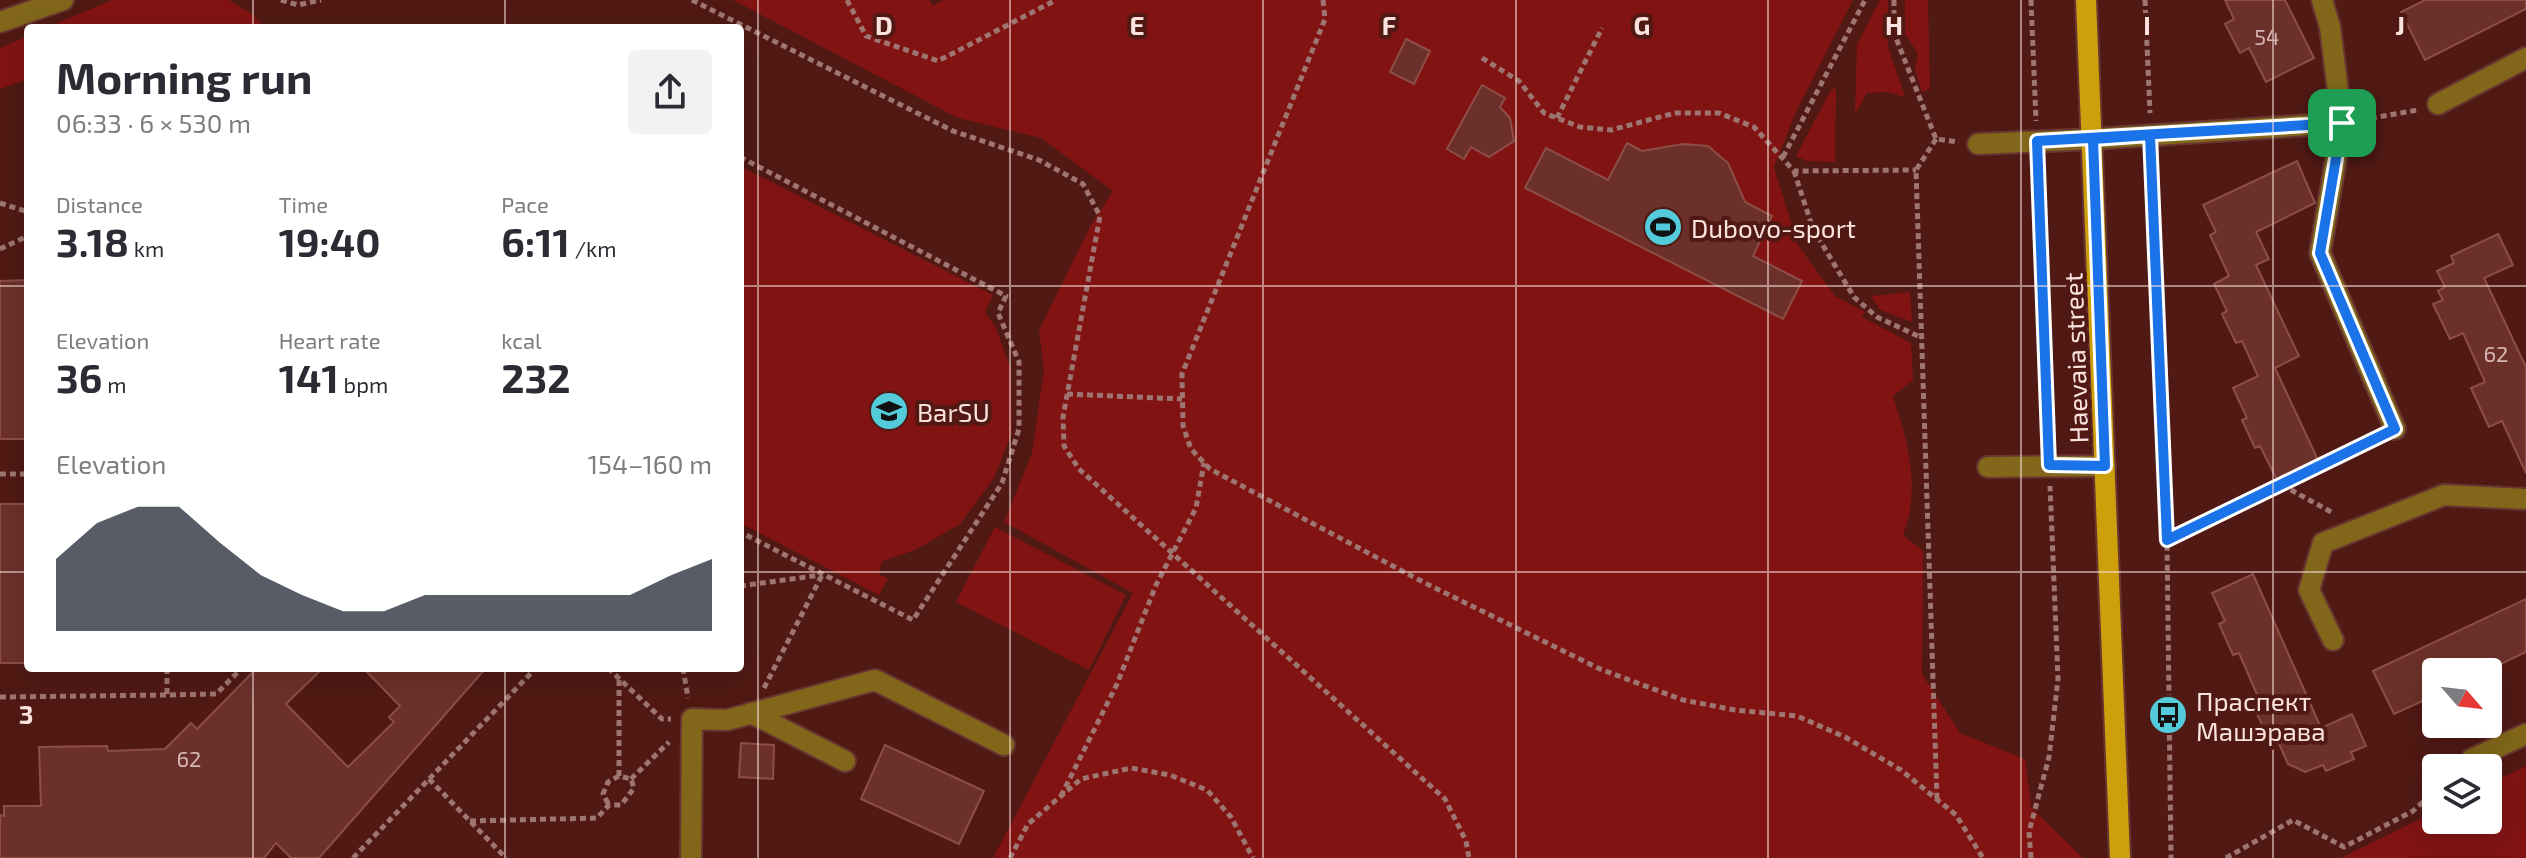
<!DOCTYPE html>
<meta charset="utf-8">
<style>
:root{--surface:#fff;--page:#f2f2f3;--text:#2b2b33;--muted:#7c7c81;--accent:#111827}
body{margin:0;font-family:"Exo 2",sans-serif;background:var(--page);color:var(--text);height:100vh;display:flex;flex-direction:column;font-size:30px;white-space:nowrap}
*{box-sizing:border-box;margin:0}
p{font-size:26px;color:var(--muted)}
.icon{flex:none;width:44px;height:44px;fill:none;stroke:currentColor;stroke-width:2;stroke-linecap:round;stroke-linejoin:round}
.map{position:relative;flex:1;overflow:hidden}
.drawer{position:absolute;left:24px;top:24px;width:720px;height:648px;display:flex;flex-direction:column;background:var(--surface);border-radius:8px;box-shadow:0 8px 32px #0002}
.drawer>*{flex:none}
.needle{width:52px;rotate:118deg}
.buttons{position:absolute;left:2422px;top:658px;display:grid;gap:16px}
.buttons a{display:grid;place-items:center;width:80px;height:80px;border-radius:8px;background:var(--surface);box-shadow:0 8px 32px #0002;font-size:40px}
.pin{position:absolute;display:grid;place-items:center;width:68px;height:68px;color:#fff;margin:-34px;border-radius:16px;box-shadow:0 4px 12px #0006}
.round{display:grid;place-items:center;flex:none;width:84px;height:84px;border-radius:8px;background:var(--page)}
.summary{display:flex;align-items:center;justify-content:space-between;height:136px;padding:0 32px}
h1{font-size:44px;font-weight:700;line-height:60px}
.stats{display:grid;grid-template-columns:repeat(3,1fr);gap:12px;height:136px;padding:8px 32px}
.stats div{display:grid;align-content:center}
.stats b{font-size:40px;font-weight:700}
.stats small{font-size:22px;font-weight:400}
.stats p{font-size:22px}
.chart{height:224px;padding:16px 32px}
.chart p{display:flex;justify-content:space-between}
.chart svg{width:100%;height:144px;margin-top:8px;fill:var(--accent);opacity:.7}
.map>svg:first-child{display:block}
.green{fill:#811413}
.building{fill:#6c302a;stroke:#8c4e46;stroke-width:2}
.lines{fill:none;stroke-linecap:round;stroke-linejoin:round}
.minor-casing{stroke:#693530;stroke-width:24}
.major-casing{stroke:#693530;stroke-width:24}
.path{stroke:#9e7571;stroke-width:5;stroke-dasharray:6 4;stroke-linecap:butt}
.minor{stroke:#82671a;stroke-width:20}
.major{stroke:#cd9f0b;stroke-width:20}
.route-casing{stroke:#fff;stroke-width:16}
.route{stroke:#1a73e8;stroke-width:10}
.grid{fill:none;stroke:#fae3df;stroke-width:2;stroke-opacity:0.55}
.labels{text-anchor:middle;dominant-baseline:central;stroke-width:8;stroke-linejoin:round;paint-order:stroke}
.number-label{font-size:22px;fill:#d6b6b2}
.poi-label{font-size:26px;fill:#fae3df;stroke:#511914;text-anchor:start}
.street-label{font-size:26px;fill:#fae3df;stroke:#511914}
.grid-label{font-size:26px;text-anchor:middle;font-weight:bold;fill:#fae3df;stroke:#511914;stroke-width:8;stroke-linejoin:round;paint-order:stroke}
</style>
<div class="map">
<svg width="2526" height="858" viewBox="0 0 2526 858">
<rect width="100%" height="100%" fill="#511914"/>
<!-- green -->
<g class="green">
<polygon points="112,0 229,0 252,14 265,28 46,28"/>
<path d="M733,0H929L933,6L943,0H1853L1795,114L1774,167L1798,245L1835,296L1865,312L1862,317L1911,343L1913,380L1893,396C1908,442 1921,488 1903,535L1923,551L1922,674L1960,733L2025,759L2031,807L2083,858H993L1133,593L1004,522L1032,453L1044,369L1039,330L1090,227L1113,191L1041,138L958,118Z"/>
<polygon points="1880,0 1888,0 1888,47 1905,97 1887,92 1867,93 1855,115 1857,44"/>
<polygon points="1905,0 1928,0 1930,89 1922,92 1915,70 1918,54 1904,32"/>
<polygon points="28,36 28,79 0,89 0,48"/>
<polygon points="1836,88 1835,162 1806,161 1796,156 1831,90"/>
<polygon points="740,166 993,295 985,312 996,328 1011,370 1012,433 994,478 960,524 915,550 882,561 879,574 888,579 879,595 740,523"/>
<polygon points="1910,292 1912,322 1880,310 1871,296"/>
<polygon points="995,527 1126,595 1089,670 956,602"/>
<polygon points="2526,766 2526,858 2341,858 2436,811 2436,820 2488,820 2488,785"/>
</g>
<!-- building -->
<g class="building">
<polygon points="2225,0 2285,0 2314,58 2266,82 2249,48 2240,53 2225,24 2234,19"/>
<polygon points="2425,0 2526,0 2526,9 2425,60 2401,12"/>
<polygon points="1406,39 1430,51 1414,84 1390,72"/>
<polygon points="1482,85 1505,98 1500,107 1510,118 1514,141 1489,157 1471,147 1464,159 1447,149"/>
<polygon points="1627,143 1642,151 1683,144 1708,146 1728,163 1745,202 1772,216 1753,256 1802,281 1783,319 1525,188 1546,148 1608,180"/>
<polygon points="2297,161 2315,203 2256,232 2269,259 2256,265 2299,356 2275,368 2318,460 2277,480 2260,446 2255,448 2242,420 2247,418 2233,388 2258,376 2242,341 2236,343 2222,314 2227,311 2214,284 2229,276 2210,235 2216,232 2203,205"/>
<polygon points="2498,234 2513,265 2484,278 2526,367 2526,473 2502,421 2489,427 2471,388 2485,382 2463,333 2450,339 2433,304 2443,300 2438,291 2445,287 2437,271 2454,263 2451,256"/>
<polygon points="28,280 28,439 0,439 0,281"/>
<rect x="0" y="504" width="28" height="159"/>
<polygon points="2253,574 2321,728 2352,714 2366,746 2351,752 2354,759 2326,771 2323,765 2305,772 2288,764 2273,730 2266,733 2255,710 2262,706 2239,653 2233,655 2219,624 2225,621 2212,593"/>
<polygon points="2526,599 2526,652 2484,672 2436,672 2436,695 2394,714 2373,671"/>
<polygon points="257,668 323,668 286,704 348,767 394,722 389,717 400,706 363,668 486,668 319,858 291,858 276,843 264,858 0,858 0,815 4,816 4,806 41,806 39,747 107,746 108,751 165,749 191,723 197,729"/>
<polygon points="741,743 774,745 773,779 739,777"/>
<polygon points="885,745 984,791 959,844 861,799"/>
</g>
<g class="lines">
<defs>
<g id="minor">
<polyline points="2322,0 2330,27 2342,123"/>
<polyline points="0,22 63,0"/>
<polyline points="2438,104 2526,58"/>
<polyline points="1978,144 2093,139 2342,123 2320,253 2395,429"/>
<polyline points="1988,467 2105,466"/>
<polyline points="2333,640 2309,590 2323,543 2444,495 2526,499"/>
<polyline points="751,713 845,761"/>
<polyline points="2472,759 2526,734"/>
<polyline points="691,858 692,719 727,720 875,680 1004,745"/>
</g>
<polyline id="major" points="2086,0 2120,858"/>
</defs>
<!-- minor casing -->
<use href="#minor" class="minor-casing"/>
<!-- major casing -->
<use href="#major" class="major-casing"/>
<!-- path -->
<g class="path">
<polyline points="281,0 298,5 321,0"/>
<polyline points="692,0 953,131 1039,160 1083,184 1100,216 1063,417 1064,446 1079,469 1445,799 1466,841 1469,858"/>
<polyline points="847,0 866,36 938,61 1056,0"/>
<polyline points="1323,0 1325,19 1182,374 1183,426 1191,449 1210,469 1423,582 1600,669 1683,700 1735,710 1797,716 1845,737 1901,770 1956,815 1983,858"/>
<polyline points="1894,0 1894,33 1936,139 1959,142"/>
<polyline points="2031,0 2036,121"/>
<polyline points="2145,0 2150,113"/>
<polyline points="1482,58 1519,81 1544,113 1580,127 1611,130 1675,113 1719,113 1754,127 1794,171 1916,170"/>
<polyline points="1557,118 1602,28"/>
<polyline points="2361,120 2418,110"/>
<polyline points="1936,139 1916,170 1937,799"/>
<polyline points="2151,155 2167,540 2171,858"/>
<polyline points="740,157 1006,296 998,313 1019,362 1019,429 1002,483 913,620 740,532"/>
<polyline points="1783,157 1865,0"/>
<polyline points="2038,163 2049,444"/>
<polyline points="1794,171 1813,229 1854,297 1877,317 1922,338"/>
<polyline points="0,203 28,212"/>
<polyline points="0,249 28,236"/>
<polyline points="1067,394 1182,399"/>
<polyline points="0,474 28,474"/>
<polyline points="2282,485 2333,513"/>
<polyline points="2167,540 2378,437"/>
<polyline points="740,586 821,575"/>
<polyline points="167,668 167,695 216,694 242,668"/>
<polyline points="608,668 662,719 671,719"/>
<polyline points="683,668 688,698"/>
<polyline points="764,688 822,575"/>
<polyline points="0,697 167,695"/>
<polyline points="619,776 619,678"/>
<polyline points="429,779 506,858"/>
<polyline points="631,779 669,742"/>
<polyline points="1061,796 1117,684 1156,585 1196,508 1204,463"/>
<polyline points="470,821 597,818 609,805 621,805 634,788 631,779 619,776 608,782 603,794 609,805"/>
<polyline points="353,858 536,668"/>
<polyline points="1010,858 1028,824 1081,779 1131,768 1170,775 1207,790 1231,817 1253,858"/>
<polyline points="2031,858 2029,832 2049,757 2058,679 2050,486"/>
<polyline points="2226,858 2293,820 2344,847 2413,811 2436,790"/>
</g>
<!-- minor -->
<use href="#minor" class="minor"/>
<!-- major -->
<use href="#major" class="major"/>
</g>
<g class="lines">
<defs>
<polyline id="route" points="2342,123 2037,141 2049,465 2105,466 2093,139 2150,135 2167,540 2395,429 2320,253 2342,123"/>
</defs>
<!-- route casing -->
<use href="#route" class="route-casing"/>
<!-- route -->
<use href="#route" class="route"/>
</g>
<!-- grid -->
<path class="grid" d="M253,0V28M505,0V28M758,0V858M1010,0V858M1263,0V858M1516,0V858M1768,0V858M2021,0V858M2273,0V858M0,286H28M740,286H2526M0,572H28M740,572H2526M253,668V858M505,668V858"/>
<!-- icons -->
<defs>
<symbol id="stadium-disc" viewBox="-11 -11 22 22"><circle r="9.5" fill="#53cbdb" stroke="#511914"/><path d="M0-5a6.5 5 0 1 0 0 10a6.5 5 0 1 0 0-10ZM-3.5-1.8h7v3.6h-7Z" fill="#111"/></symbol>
<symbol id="university-disc" viewBox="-11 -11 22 22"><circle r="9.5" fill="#53cbdb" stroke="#511914"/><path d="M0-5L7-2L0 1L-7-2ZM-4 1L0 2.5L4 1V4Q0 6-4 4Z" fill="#111"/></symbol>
<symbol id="bus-disc" viewBox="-11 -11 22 22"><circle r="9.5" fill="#53cbdb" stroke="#511914"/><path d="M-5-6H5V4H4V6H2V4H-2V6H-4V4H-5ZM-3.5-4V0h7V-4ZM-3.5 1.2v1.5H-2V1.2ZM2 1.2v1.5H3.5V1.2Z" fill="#111"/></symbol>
</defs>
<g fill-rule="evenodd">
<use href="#stadium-disc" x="1641" y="205" width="44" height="44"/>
<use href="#university-disc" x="867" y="389" width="44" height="44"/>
<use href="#bus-disc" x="2146" y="693" width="44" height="44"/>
</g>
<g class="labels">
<!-- number labels -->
<g class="number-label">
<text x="2267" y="36">54</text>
<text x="2496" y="353">62</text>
<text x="189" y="758">62</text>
</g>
<!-- poi labels -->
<g class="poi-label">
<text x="1691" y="227">Dubovo-sport</text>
<text x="917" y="411">BarSU</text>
<text x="2196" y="700">Праспект<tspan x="2196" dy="30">Машэрава</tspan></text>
</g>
<!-- street labels -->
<g class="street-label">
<text transform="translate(2075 358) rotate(-92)">Haevaia street</text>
</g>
</g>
<g class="grid-label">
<text x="884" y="35">D</text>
<text x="1137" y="35">E</text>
<text x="1389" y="35">F</text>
<text x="1642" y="35">G</text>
<text x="1894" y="35">H</text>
<text x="2147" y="35">I</text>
<text x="2400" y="35">J</text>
<text x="26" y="724">3</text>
</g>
</svg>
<div class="buttons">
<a><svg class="needle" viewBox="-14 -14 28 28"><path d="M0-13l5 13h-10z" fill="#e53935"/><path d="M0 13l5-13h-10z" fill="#7c7c81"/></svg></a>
<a><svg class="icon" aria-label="layers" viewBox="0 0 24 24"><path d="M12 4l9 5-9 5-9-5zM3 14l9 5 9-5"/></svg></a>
</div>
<div class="pin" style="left:2342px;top:123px;background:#1e9e55"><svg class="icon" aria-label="arrive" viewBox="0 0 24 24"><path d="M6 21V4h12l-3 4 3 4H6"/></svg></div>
<section class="drawer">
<div class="summary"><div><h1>Morning run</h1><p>06:33 · 6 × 530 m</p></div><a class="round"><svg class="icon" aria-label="share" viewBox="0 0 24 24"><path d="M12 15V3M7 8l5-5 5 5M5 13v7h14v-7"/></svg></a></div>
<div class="stats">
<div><p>Distance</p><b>3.18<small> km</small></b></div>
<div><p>Time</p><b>19:40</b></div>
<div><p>Pace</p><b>6:11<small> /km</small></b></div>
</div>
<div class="stats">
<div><p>Elevation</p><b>36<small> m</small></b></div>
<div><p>Heart rate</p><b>141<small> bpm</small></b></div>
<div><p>kcal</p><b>232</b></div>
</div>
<div class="chart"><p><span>Elevation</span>154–160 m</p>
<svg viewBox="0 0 160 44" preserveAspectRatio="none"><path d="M0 44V22L10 11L20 6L30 6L40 17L50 27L60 33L70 38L80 38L90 33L100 33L110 33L120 33L130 33L140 33L150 27L160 22V44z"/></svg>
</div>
</section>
</div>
